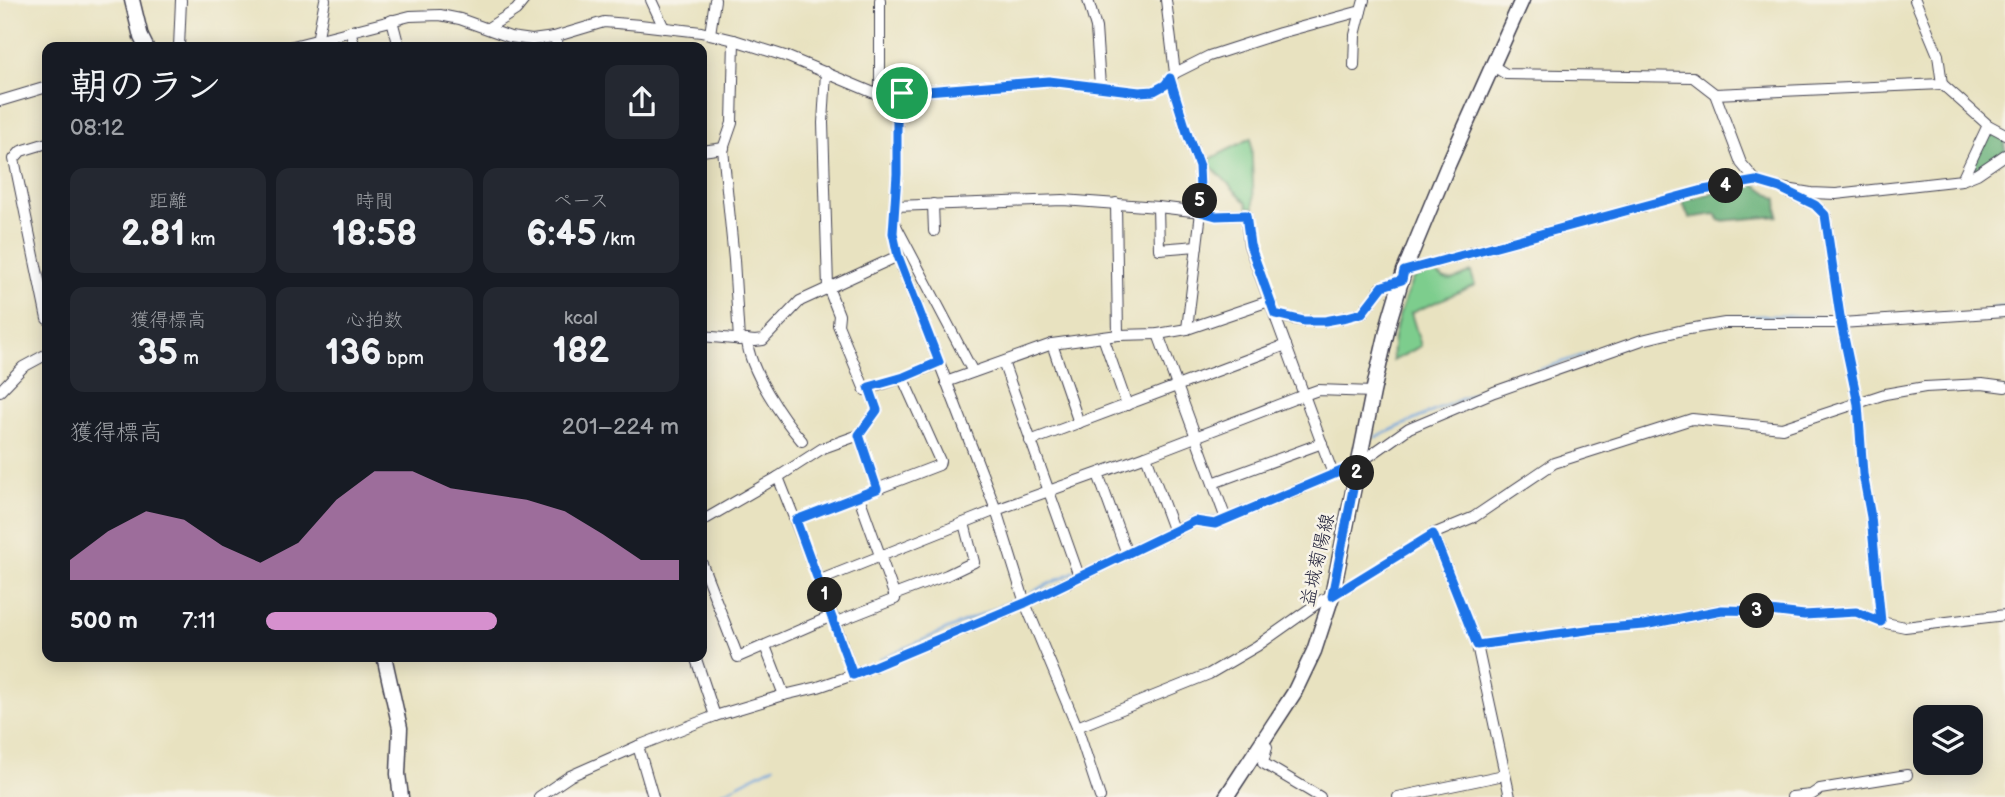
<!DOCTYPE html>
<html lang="ja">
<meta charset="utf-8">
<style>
:root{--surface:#171b24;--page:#242831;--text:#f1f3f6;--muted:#9ea1a6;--accent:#d690ce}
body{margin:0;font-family:"Balsamiq Sans","Klee One",sans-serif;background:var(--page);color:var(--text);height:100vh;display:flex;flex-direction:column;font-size:26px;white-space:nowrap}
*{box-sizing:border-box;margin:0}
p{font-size:23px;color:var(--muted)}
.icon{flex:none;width:38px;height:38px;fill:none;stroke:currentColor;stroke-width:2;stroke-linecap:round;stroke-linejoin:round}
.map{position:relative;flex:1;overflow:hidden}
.panel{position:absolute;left:42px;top:42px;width:665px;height:620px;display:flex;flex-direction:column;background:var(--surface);border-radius:14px;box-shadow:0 4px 18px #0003}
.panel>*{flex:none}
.fabs{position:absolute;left:1913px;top:705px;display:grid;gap:14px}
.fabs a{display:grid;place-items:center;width:70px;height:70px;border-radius:14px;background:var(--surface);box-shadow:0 4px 18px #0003;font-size:35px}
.pin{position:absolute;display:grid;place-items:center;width:60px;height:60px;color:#fff;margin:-30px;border:4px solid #fff;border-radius:50%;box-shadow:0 2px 7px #0007}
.km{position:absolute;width:35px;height:35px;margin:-18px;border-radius:50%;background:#222;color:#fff;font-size:19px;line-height:35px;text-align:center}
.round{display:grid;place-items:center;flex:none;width:74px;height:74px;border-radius:14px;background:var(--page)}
.overview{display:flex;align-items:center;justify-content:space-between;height:119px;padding:0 28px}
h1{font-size:38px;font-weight:700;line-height:52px}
.metrics{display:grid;grid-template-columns:repeat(3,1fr);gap:10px;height:119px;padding:7px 28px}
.metrics div{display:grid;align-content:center;border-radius:14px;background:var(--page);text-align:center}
.metrics b{font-size:35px;font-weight:700}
.metrics small{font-size:19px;font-weight:400}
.metrics p{font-size:19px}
.chart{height:196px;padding:14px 28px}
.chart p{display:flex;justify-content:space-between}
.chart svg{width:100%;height:126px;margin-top:7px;fill:var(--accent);opacity:.7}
ul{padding:0 28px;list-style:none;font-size:23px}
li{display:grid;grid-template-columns:112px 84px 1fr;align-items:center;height:52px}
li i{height:18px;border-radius:9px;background:var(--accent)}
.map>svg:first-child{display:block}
.green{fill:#7dcd8d;stroke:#507864;stroke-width:2}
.forest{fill:#66b078;stroke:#44695a;stroke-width:2}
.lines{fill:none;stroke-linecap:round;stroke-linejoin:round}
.stream{stroke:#6fa3db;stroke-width:2.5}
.street-casing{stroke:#403f4f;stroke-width:12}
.secondary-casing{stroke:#403f4f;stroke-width:17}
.street{stroke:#fff;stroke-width:10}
.secondary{stroke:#fff;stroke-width:14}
.route-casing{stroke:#fff;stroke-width:14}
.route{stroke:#1a73e8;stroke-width:9}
.labels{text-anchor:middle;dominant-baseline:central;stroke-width:5;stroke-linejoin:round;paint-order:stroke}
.street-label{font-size:19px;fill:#22223b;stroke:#f7f3e8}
</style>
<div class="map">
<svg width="2005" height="797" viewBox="0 0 2005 797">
<rect width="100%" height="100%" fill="#f7f3e8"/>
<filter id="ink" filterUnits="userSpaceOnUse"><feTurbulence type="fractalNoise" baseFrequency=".0143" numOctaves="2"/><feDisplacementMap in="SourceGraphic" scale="14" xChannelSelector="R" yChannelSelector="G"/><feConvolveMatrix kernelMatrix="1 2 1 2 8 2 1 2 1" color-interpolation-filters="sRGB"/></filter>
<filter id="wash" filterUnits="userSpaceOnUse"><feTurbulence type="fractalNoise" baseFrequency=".00686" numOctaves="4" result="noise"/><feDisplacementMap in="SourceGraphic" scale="28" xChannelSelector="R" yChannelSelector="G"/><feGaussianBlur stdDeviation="1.57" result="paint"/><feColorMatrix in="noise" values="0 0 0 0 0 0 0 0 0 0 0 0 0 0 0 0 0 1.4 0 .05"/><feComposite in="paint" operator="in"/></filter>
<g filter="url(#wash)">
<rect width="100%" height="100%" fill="#e8e2c0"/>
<!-- green -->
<g class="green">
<polygon points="1251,138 1254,208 1248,208 1247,203 1209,164 1208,160"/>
<path d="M1434,271C1448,285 1454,280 1471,272L1475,285L1411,313L1421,346L1393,361C1390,334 1403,304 1413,278Z"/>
</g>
<!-- forest -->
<g class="forest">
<polygon points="1990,128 2005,137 2005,151 1968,174"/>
<polygon points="1752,182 1777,199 1778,216 1720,221 1716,214 1689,218 1682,201"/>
</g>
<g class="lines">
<!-- stream -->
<g class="stream">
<polyline points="1994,308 2005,307"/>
<polyline points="1845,317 1859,317"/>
<path d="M1687,325C1735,312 1787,316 1836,317"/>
<polyline points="1376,437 1488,387 1619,343"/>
<polyline points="1338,466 1349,460"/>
<polyline points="1232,511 1255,502"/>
<path d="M1191,518C1199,514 1209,520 1218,517"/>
<polyline points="1085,567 1123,550"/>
<polyline points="1032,592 1074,572"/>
<polyline points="880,659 1021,597"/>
<polyline points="714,797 774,766"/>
</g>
</g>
</g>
<g filter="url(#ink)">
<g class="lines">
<defs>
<g id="street">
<polyline points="651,0 664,28"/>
<polyline points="880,0 880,94"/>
<polyline points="1088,0 1096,28 1100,86"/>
<polyline points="1166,0 1175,73"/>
<polyline points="1915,0 1938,55 1942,84 1988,125 2005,134"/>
<polyline points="392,20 399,47"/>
<polyline points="488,28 516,10 524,0"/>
<polyline points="350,31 355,47"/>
<polyline points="710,34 715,0"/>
<polyline points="554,37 559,47"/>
<polyline points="734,40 732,123 723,149 734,260 739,340"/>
<polyline points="317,41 325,0"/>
<polyline points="179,47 181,0"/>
<polyline points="289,47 410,16 440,15 460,19 510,37 532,40 554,37 604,22 640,25 701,32 734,40 788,57 886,98 895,107 897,118 897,174 893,233 898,256 996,510 1025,603 1077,727 1100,797"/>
<polyline points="1354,66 1355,35 1361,11"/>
<polyline points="1493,66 1506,74 1693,77 1715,94 1741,163 1756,181"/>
<polyline points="826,72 823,123 828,287 839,315 838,325 865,390 904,377"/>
<polyline points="1170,78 1188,136 1199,166 1201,212 1187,329"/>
<polyline points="1715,94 1942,84"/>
<polyline points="886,98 902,93 1049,81 1139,92 1154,91 1165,85 1175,73 1209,56 1280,33 1361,11 1364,0"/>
<polyline points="0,101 47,87"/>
<polyline points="47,143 21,151 14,159 47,319"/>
<polyline points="702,151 724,148"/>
<polyline points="1962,180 1977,174 2005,155"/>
<polyline points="1790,193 1815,205 1825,215 1841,323 1858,404 1863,474 1871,517 1881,622"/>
<polyline points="1116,203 1118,335"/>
<polyline points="933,204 934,231"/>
<polyline points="895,206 1063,200 1158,207 1201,212 1216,216 1246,215 1249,245 1333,474"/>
<polyline points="1158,207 1159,249 1197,246"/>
<polyline points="894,222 973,372"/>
<polyline points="1404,271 1703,190 1756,181 1780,188 1811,193 1836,194 1962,180 1988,125"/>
<polyline points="1275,315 1304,321 1325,321 1347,317 1362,313 1383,286 1402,280"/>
<polyline points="1158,334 1226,519"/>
<polyline points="702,336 755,341 763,340 800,301 898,256"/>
<polyline points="1103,337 1127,405"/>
<path d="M747,340C749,370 783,419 802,441"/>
<polyline points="1052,344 1079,423"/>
<polyline points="1003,362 1079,576"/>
<polyline points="946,382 1052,344 1118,335 1158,334 1187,329 1269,301"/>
<polyline points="0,391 23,367 47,354"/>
<polyline points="859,435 877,489"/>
<polyline points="1030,441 1286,345"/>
<polyline points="1146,456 1174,532"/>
<polyline points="1098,474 1127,554"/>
<polyline points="778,477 823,448 859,435 877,410 869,387"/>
<polyline points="1213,483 1322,443"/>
<polyline points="796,520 939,465 940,461 904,381 904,377 939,363"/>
<polyline points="702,521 778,477 825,596 853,675"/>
<polyline points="1433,534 1477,645 1510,797"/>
<polyline points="702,564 738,657 832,616"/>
<polyline points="818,581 996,510 1146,456 1304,395 1318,390 1373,392"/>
<polyline points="894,595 947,575 974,562 964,523"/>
<polyline points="834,623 895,599 895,597 859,497"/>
<polyline points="1477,645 1594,629 1644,625 1722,610 1770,611 1803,615 1856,612 1881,622 1905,627 2005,615"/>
<polyline points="765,646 784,695"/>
<polyline points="695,656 715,716"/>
<polyline points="1077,727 1209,674 1257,646 1322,600 1332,596 1433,534 1474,517 1554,463 1692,419 1782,428 1885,394 1925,387 1982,384 2005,387"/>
<polyline points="1261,743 1267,747 1263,763 1320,797"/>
<polyline points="638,746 653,797"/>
<polyline points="539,797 570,776 638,746 715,716 784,695 818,687 853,675 978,623 1025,603 1195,521 1215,524 1358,464 1409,428 1494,392 1642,340 1683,330 1725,323 1841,323 2005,312"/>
<polyline points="1398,797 1504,775"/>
<polyline points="1792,797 1811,795 1820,789 1907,775"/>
</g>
<g id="secondary">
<polyline points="132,0 141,37 146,47"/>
<polyline points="384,656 400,728 398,774 401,797"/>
<polyline points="1226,797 1294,693 1314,651 1332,596 1373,392 1390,318 1404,271 1448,165 1522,0"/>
</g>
</defs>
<!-- street casing -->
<use href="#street" class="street-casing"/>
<!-- secondary casing -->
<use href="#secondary" class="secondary-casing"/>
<!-- street -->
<use href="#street" class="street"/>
<!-- secondary -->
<use href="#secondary" class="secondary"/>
</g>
</g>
<g class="lines" filter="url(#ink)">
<defs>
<polygon id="route" points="1170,78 1188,136 1199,166 1201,212 1216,216 1246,215 1250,245 1275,314 1304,321 1325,321 1347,317 1362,313 1383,286 1402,280 1404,271 1703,190 1756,181 1780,188 1815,205 1825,215 1841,323 1858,404 1863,474 1871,517 1881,622 1856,612 1804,615 1770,611 1722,610 1644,625 1594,629 1477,645 1433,534 1332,596 1358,464 1215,524 1195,521 1025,603 853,675 796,520 877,489 859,435 877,410 869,387 904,377 939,362 898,256 893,233 897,174 897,118 895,107 886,98 902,93 1049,81 1139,92 1154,91 1165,85"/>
</defs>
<!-- route casing -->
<use href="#route" class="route-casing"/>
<!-- route -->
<use href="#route" class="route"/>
</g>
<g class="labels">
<!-- street labels -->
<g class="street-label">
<text transform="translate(1318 560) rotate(-77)">益城菊陽線</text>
</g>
</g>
</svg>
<div class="fabs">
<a><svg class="icon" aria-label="layers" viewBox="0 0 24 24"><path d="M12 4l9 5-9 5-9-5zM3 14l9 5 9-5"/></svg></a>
</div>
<div class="pin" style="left:902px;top:93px;background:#1e9e55"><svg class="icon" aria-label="arrive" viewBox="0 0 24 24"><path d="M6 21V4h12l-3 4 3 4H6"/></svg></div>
<b class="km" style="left:825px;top:595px">1</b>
<b class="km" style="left:1357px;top:473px">2</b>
<b class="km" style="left:1757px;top:611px">3</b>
<b class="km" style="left:1726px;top:186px">4</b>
<b class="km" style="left:1200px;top:201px">5</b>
<section class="panel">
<div class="overview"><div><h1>朝のラン</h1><p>08:12</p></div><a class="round"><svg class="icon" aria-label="share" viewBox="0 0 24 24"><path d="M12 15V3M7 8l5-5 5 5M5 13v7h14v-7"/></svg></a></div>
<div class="metrics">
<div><p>距離</p><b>2.81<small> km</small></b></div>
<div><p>時間</p><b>18:58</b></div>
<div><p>ペース</p><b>6:45<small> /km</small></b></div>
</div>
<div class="metrics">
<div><p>獲得標高</p><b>35<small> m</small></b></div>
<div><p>心拍数</p><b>136<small> bpm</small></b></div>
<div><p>kcal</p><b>182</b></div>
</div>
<div class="chart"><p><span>獲得標高</span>201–224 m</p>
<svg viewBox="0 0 160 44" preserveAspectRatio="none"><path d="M0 44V37L10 27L20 20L30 23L40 32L50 38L60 31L70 16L80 6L90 6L100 12L110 14L120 16L130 20L140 28L150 37L160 37V44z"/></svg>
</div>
<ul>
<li><b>500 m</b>7:11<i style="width:56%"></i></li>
</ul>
</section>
</div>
